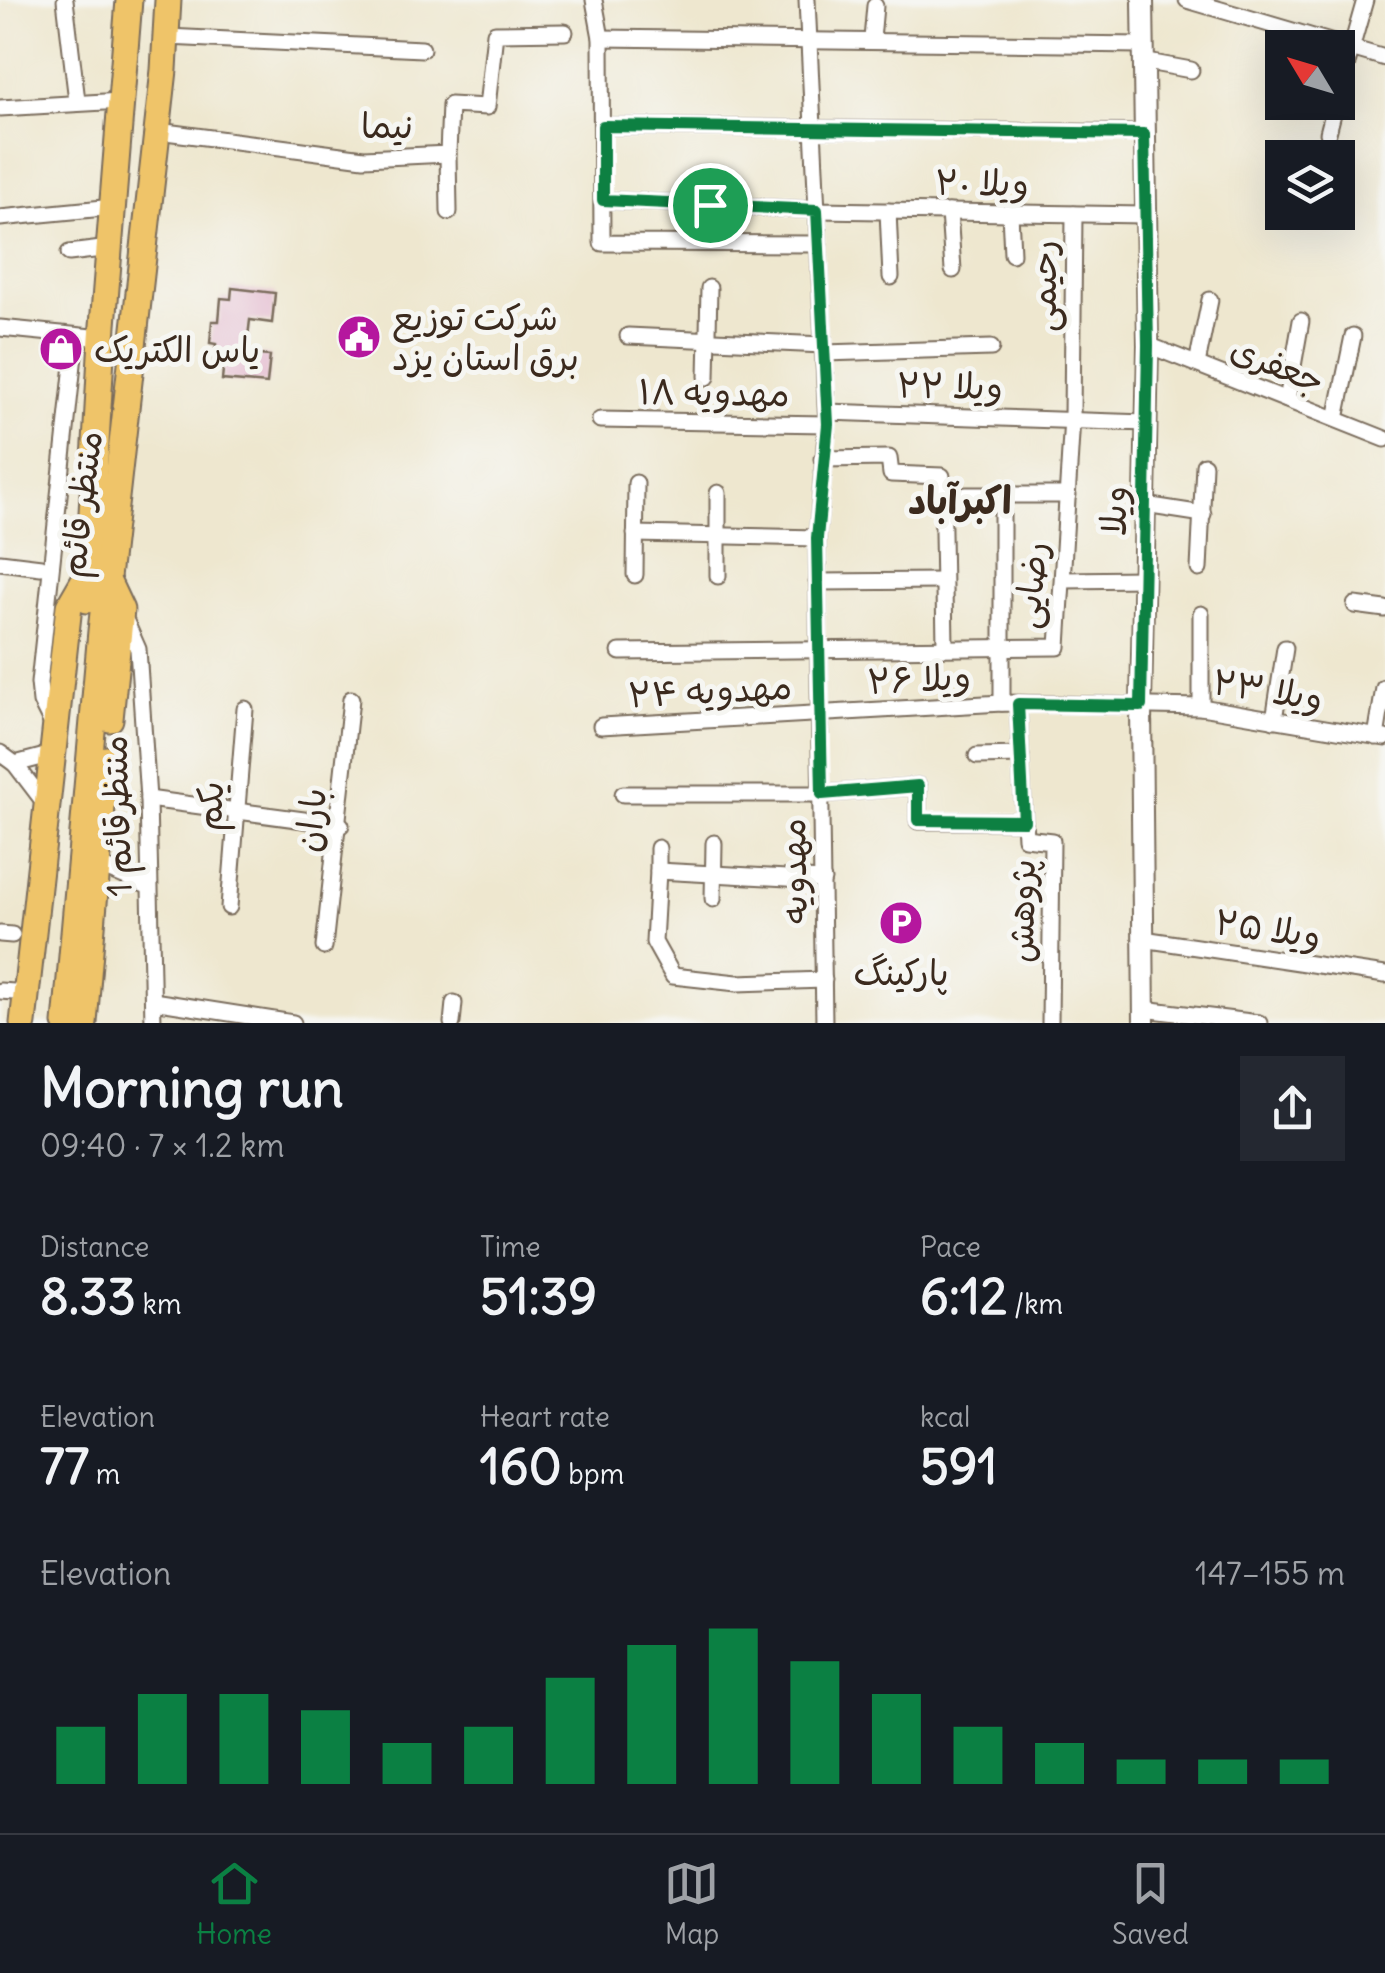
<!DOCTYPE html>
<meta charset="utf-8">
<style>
:root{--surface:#171b24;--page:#242831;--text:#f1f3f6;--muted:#9ea1a6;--line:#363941;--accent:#0b8043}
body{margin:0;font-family:Delius,"Playpen Sans Arabic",sans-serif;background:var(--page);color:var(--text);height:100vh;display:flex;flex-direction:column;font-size:38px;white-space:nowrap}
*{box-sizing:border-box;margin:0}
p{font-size:32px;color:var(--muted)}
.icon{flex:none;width:55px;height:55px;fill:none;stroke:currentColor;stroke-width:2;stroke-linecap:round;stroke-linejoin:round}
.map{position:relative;height:1023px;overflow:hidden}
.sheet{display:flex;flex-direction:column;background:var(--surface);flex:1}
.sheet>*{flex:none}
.needle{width:65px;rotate:308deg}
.buttons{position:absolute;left:1265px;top:30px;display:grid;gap:20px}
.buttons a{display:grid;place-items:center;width:90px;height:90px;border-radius:0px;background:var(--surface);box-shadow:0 10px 40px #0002;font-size:50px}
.pin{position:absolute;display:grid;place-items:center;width:85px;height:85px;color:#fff;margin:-42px;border:5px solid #fff;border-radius:50%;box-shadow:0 2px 10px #0007}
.round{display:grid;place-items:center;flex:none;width:105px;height:105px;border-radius:0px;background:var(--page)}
.headline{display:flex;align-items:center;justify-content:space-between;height:170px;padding:0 40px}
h1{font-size:55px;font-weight:700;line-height:75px}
.stats{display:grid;grid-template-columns:repeat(3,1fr);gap:15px;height:170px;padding:10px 40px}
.stats div{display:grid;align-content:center}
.stats b{font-size:50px;font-weight:700}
.stats small{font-size:28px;font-weight:400}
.stats p{font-size:28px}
.chart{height:280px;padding:20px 40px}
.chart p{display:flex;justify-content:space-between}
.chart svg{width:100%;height:180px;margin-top:10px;stroke:var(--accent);stroke-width:6}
.tabs{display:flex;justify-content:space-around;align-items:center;height:140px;border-top:2px solid var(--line);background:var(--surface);font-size:28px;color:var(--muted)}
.tabs a{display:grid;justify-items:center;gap:5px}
.tabs .on{color:var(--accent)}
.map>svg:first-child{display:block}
.building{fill:#e1b1ca}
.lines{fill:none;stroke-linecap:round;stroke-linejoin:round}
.minor-casing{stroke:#7a6c5c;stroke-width:19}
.tertiary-casing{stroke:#7a6c5c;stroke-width:24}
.primary-casing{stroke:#7a6c5c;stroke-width:29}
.minor{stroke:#fff;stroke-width:15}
.tertiary{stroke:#fff;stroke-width:20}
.primary{stroke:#efc469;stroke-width:25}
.route-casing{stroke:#fff;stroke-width:20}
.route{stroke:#0b8043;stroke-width:12}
.labels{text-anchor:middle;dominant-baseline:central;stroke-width:10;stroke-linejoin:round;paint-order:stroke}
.street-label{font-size:35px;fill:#3b2a1e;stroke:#f6f6f2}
.poi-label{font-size:35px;fill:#3b2a1e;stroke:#f6f6f2;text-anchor:start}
.neighbourhood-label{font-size:38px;font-weight:bold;fill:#3b2a1e;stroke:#f6f6f2}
</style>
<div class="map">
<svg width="1385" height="1023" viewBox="0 0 1385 1023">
<rect width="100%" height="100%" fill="#f6f6f2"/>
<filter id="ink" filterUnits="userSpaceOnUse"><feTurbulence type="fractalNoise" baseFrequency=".01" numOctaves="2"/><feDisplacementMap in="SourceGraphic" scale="20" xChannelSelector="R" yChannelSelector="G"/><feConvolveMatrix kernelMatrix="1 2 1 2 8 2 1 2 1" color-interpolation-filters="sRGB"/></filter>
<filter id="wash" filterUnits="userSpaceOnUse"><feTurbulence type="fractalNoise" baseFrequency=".0048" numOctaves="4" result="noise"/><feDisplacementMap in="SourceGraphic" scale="40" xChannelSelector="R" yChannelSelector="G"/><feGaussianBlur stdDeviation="2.25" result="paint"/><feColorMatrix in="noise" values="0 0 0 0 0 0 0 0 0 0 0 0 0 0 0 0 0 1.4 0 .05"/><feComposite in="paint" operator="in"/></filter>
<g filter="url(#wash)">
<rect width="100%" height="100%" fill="#eee7cf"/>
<g id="blocks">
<!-- building -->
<polygon class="building" points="232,288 275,293 272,323 250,320 246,354 270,356 267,384 222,380 223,369 214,368 216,344 210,343 212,321 219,321 221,298 231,299"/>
</g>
</g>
<g filter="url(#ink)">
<use href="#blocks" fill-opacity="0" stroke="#7a6c5c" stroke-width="2.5"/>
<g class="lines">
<defs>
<g id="minor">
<polyline points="65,0 77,101"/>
<polyline points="594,0 601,38 602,243 819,244"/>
<polyline points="807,0 827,424 817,538 824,1023"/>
<polyline points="1187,0 1385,58"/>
<polyline points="167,37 422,49"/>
<polyline points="601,38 1142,45"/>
<polyline points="872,39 875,6"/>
<polyline points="1142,61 1191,70"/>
<polyline points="1338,95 1365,0"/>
<polyline points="0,108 122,101"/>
<polyline points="603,126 1144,133"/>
<polyline points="158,131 364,158 448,154 450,105 487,107 495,33 565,32"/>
<polyline points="1328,133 1336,102"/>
<polyline points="448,154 449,212"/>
<polyline points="603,200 817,210 1145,215"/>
<polyline points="888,211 891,277"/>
<polyline points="949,212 953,270"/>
<polyline points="1010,213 1012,254"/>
<polyline points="0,218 114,207"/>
<polyline points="69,253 110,248"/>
<polyline points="0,328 102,338"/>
<polyline points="628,336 824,345"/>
<polyline points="1148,345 1385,439"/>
<polyline points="824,353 991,348"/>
<polyline points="1197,364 1210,300"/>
<polyline points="707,377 709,288"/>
<polyline points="1287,400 1301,321"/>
<polyline points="827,412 1146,423"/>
<polyline points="1336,419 1353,336"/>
<polyline points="600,420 827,424"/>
<polyline points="822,459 889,458 891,474 942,476 945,645"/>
<polyline points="718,493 718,576"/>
<polyline points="966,495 1068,495"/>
<polyline points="1145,505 1203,514"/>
<polyline points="635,534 817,538"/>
<polyline points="0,562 41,567"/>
<polyline points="1199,569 1204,465"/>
<polyline points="635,575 636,483"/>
<polyline points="1063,580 1144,579"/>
<polyline points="817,582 943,581"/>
<polyline points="1355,605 1385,609"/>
<polyline points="123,615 138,649 148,799 153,1023"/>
<polyline points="620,652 1058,647 1072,418 1074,214"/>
<polyline points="1002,703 1002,496"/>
<polyline points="1018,704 1025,838 1052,841 1050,1023"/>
<polyline points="1201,707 1201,614"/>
<polyline points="1274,720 1285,648"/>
<polyline points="53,726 41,702 39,683 76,336"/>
<polyline points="601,726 1002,703 1201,707 1385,738"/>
<polyline points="1376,737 1384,688"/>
<polyline points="0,753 15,764 47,806"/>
<polyline points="977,756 1021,755"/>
<polyline points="15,764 53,754"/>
<polyline points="623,794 822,794 918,786 918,821 1024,821"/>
<polyline points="148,799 341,825"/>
<polyline points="98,865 148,886"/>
<polyline points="658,871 658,848"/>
<polyline points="823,880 658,871 654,942 673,976 737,983 824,980"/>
<polyline points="713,899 714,843"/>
<polyline points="229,907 245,709"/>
<polyline points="0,934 12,935"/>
<polyline points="1143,939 1385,975"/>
<polyline points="324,947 351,699"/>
<polyline points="0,991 28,993"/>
<polyline points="153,1001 293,1023"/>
<polyline points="1144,1009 1259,1023"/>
<polyline points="452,1023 454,1003"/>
</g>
<polyline id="tertiary" points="1143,0 1148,345 1141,706 1144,1023"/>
<g id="primary">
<polyline points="106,578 121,610 110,719"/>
<polyline points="87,600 102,338 129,0"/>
<polyline points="23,1023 69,606 87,575"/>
<polyline points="66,1023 101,631 164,70 168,0"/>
<polyline points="84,1023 106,759"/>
</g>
</defs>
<!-- minor casing -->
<use href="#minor" class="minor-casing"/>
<!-- tertiary casing -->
<use href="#tertiary" class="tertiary-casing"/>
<!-- primary casing -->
<use href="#primary" class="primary-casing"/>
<!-- minor -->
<use href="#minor" class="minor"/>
<!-- tertiary -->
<use href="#tertiary" class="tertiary"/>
<!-- primary -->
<use href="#primary" class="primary"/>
</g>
</g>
<g class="lines" filter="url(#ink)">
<defs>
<polygon id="route" points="603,126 1144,134 1148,345 1141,706 1018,704 1024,821 918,820 918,786 822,794 817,538 828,424 817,210 603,200"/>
</defs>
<!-- route casing -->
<use href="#route" class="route-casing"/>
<!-- route -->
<use href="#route" class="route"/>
</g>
<!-- icons -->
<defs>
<symbol id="civic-disc" viewBox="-11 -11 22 22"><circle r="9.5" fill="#b5179e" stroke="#f6f6f2"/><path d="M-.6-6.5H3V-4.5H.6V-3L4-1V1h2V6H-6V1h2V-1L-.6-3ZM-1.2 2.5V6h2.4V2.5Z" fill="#fff"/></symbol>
<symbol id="shop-disc" viewBox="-11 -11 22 22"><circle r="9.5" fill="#b5179e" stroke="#f6f6f2"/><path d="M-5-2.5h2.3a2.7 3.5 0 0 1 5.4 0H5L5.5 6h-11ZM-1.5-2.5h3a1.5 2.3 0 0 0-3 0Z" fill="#fff"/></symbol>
<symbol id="parking-disc" viewBox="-11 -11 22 22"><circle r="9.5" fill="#b5179e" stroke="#f6f6f2"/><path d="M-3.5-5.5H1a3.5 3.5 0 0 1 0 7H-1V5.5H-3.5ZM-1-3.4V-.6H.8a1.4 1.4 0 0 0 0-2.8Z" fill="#fff"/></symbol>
</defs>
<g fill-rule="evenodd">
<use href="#civic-disc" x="334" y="312" width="50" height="50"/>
<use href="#shop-disc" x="36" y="324" width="50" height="50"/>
<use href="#parking-disc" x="876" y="898" width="50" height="50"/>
</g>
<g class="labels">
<!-- street labels -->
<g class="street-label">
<text x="387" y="125">نیما</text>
<text transform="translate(982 182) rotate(1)">ویلا ۲۰</text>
<text transform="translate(1043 286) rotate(-90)">رحیمی</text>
<text transform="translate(1278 364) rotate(22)">جعفری</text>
<text transform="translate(950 385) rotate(1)">ویلا ۲۲</text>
<text transform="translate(714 392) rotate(1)">مهدویه ۱۸</text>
<text transform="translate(80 504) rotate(-83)">منتظر قائم</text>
<text transform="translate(1113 511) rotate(-89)">ویلا</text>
<text transform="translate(1030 585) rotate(-84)">رضایی</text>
<text transform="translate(919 678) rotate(-3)">ویلا ۲۶</text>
<text transform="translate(1268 689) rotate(9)">ویلا ۲۳</text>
<text transform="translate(710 690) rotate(-3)">مهدویه ۲۴</text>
<text transform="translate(209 806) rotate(-86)">یکم</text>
<text transform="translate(116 816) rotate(-92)">منتظرقائم 1</text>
<text transform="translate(310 820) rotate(-84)">باران</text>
<text transform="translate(793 871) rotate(-91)">مهدویه</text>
<text transform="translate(1021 911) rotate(-89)">پژوهش</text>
<text transform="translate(1268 928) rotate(8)">ویلا ۲۵</text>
</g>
<!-- poi labels -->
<g class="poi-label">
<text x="392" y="317">شرکت توزیع<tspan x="392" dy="40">برق استان یزد</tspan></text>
<text x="94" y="349">یاس الکتریک</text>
<text x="901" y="972" text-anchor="middle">پارکینگ</text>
</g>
<!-- neighbourhood labels -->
<g class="neighbourhood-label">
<text x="960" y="500">اکبرآباد</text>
</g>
</g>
</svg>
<div class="buttons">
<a><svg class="needle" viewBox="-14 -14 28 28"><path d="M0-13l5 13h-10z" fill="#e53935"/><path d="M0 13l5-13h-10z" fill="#9ea1a6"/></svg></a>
<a><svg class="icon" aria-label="layers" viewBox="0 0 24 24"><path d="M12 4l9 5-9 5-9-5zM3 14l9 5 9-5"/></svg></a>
</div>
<div class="pin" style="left:710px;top:205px;background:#1e9e55"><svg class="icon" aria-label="arrive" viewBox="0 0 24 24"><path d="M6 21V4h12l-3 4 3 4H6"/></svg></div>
</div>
<section class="sheet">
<div class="headline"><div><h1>Morning run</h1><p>09:40 · 7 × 1.2 km</p></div><a class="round"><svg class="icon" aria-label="share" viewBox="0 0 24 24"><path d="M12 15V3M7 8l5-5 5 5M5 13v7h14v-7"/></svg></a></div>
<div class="stats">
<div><p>Distance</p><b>8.33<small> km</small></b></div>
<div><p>Time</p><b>51:39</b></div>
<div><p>Pace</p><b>6:12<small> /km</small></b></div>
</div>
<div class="stats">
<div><p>Elevation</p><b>77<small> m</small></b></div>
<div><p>Heart rate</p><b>160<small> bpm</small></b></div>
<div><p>kcal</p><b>591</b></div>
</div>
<div class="chart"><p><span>Elevation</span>147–155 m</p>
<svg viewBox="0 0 160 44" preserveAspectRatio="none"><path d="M5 44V30M15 44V22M25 44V22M35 44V26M45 44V34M55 44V30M65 44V18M75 44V10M85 44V6M95 44V14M105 44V22M115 44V30M125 44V34M135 44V38M145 44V38M155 44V38"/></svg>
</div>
</section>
<nav class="tabs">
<a class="on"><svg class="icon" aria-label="home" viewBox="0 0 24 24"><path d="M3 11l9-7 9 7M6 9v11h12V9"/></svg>Home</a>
<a><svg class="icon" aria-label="map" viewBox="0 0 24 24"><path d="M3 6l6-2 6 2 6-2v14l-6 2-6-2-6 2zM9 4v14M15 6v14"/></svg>Map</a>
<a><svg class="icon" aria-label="saved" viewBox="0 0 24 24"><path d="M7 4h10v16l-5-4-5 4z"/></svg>Saved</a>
</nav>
